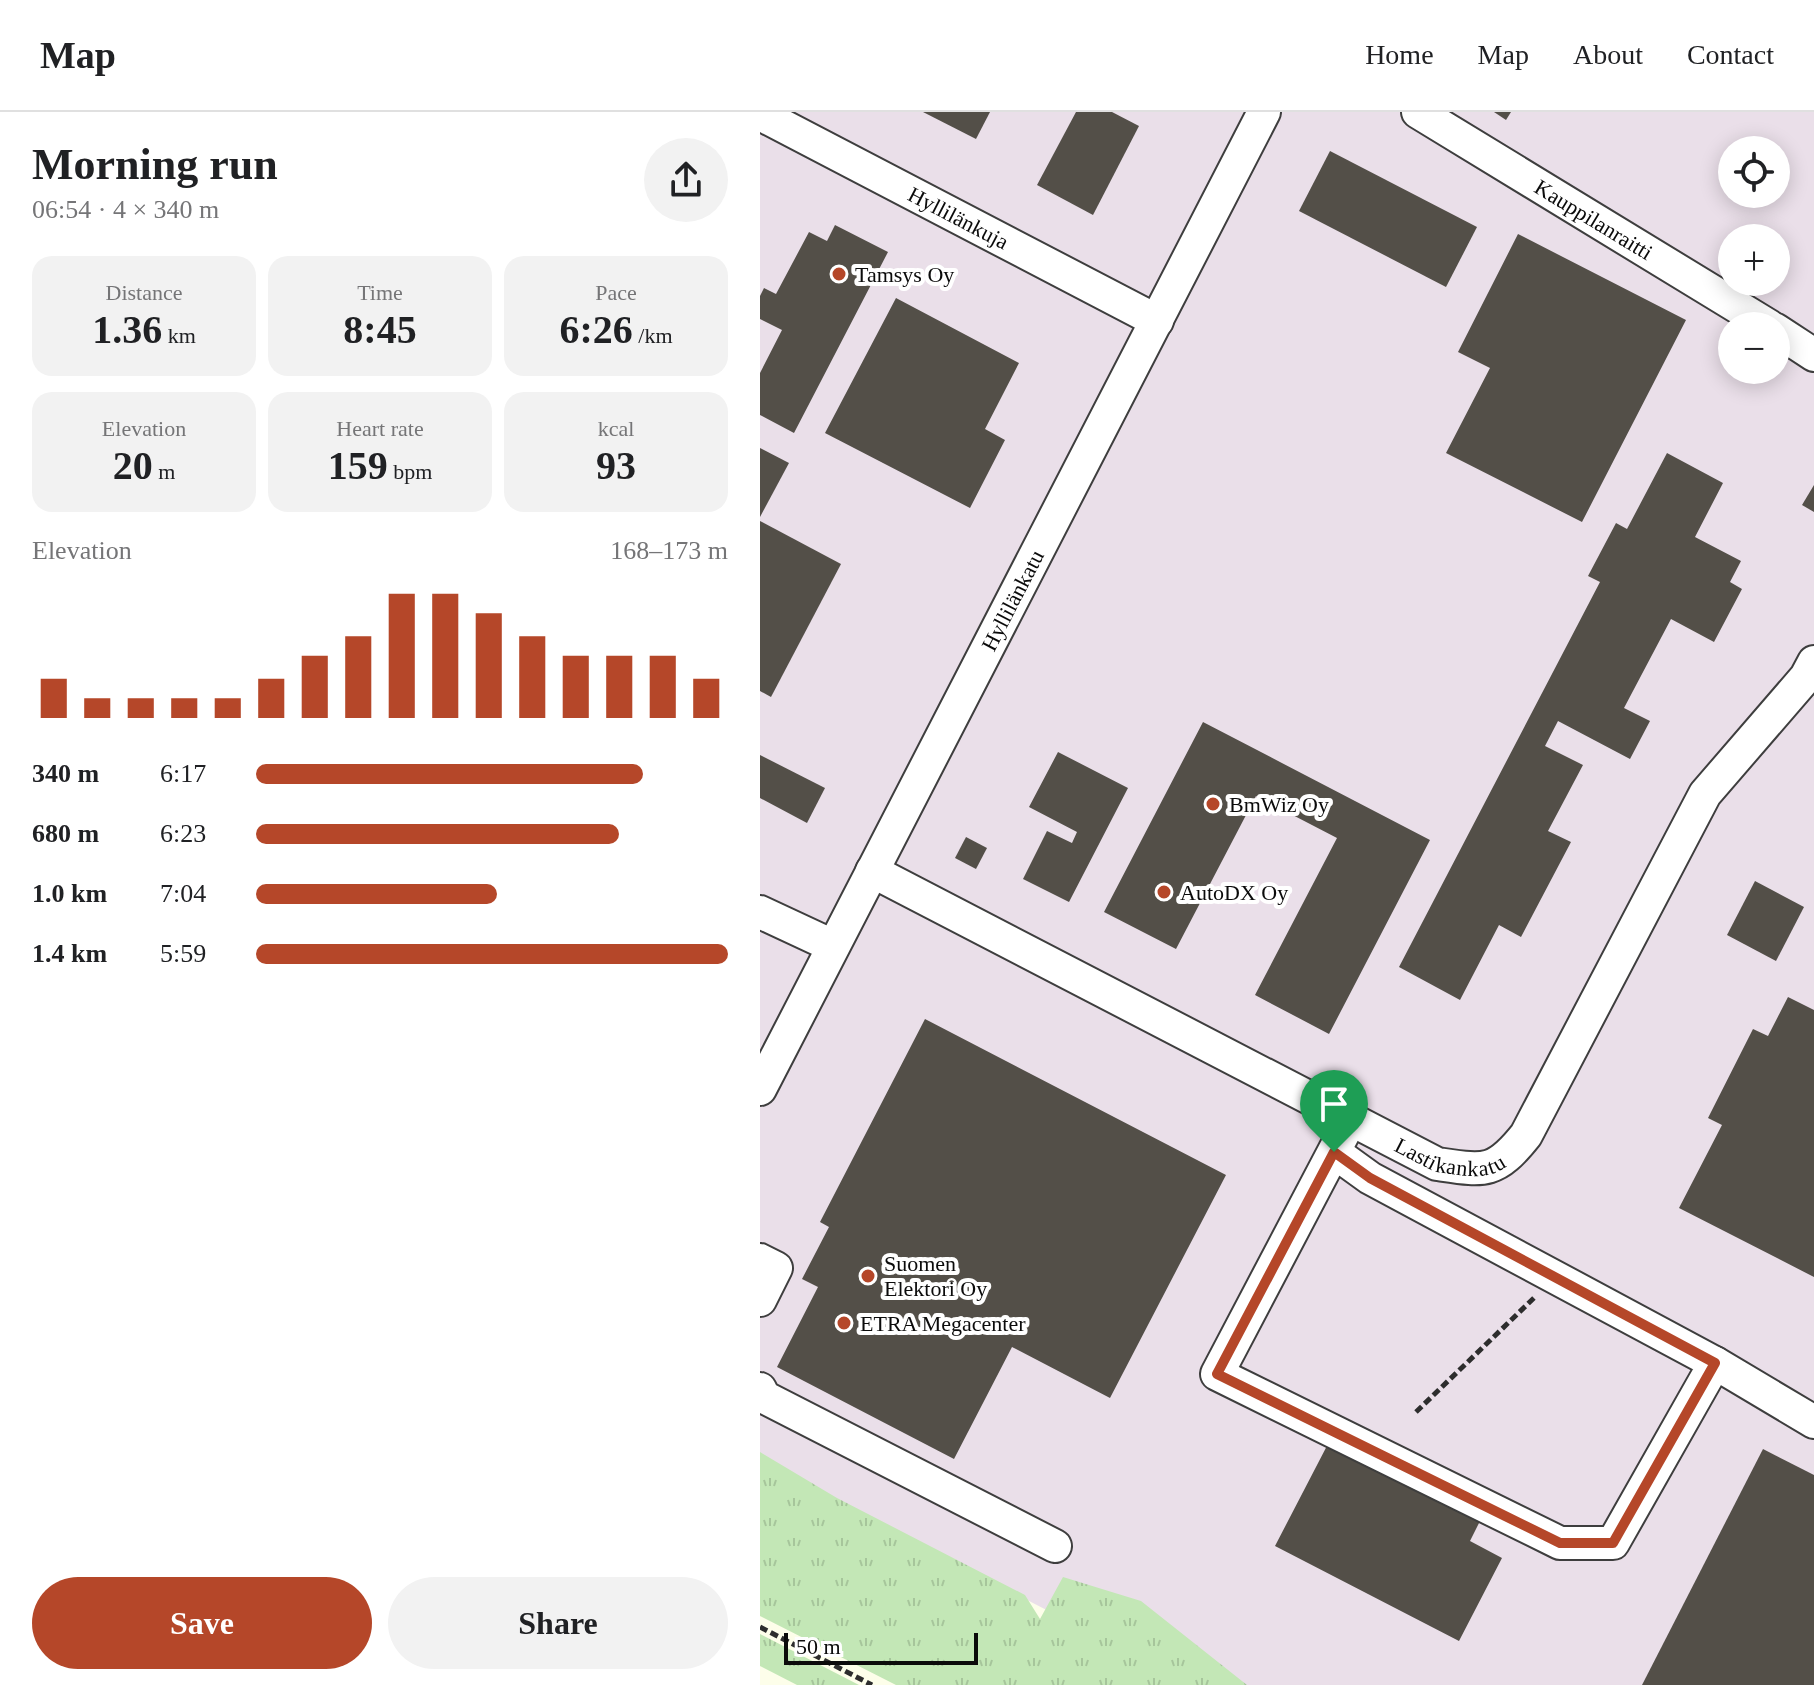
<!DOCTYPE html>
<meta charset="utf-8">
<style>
:root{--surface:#fff;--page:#f2f2f2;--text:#202124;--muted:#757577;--line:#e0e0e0;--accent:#b54729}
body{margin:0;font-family:"Times New Roman",serif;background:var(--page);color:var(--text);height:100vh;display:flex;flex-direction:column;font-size:30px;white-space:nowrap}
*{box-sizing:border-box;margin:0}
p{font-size:26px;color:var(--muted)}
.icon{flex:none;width:44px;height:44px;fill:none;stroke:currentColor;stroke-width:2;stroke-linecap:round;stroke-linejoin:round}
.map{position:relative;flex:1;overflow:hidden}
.side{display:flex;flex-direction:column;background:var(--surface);width:760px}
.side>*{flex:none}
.tools{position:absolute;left:958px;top:24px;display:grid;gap:16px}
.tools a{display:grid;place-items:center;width:72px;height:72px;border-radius:50%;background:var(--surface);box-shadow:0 4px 20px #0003;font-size:40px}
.scale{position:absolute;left:24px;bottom:20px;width:194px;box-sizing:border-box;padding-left:8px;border:4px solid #0b0b0b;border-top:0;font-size:22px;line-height:28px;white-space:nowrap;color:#0b0b0b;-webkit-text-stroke:6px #fff;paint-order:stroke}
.pin{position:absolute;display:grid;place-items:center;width:68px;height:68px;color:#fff;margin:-82px -34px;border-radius:50% 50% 50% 0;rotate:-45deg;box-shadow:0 0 8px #0007}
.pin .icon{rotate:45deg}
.round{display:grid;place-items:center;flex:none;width:84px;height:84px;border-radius:42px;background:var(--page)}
.headline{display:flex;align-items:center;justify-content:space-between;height:136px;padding:0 32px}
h1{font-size:44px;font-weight:700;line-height:60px}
.metrics{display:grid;grid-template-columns:repeat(3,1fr);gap:12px;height:136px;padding:8px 32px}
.metrics div{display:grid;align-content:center;border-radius:20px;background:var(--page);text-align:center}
.metrics b{font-size:40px;font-weight:700}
.metrics small{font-size:22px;font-weight:400}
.metrics p{font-size:22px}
.chart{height:224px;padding:16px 32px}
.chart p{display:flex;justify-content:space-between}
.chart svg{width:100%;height:144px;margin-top:8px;stroke:var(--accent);stroke-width:6}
.button{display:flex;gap:16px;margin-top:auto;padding:16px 32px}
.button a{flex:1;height:92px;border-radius:48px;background:var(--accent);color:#fff;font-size:32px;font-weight:700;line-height:92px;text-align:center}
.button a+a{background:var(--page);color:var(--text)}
ul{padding:0 32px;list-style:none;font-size:26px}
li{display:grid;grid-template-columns:128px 96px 1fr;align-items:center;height:60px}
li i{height:20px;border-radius:10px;background:var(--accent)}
header{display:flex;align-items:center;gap:48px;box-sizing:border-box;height:112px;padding:0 40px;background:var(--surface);border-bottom:2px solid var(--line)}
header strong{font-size:38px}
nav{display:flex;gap:44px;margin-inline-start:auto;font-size:28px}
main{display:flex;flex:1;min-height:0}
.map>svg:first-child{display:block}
.industrial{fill:#eadfe9;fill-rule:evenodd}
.grass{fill:url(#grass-tufts)}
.building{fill:#534f48}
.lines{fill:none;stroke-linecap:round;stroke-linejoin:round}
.minor-casing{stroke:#3e3e3e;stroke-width:36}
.path{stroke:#2d2d2d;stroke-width:5;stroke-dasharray:8 4;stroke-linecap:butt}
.minor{stroke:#fff;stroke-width:32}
.route-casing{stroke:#fff;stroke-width:16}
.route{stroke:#b54729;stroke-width:10}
.poi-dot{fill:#b54729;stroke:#fff;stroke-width:3}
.labels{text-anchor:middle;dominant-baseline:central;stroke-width:8;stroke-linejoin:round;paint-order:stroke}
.street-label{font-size:22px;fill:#0b0b0b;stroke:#fff}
.poi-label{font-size:22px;fill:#0b0b0b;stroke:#fff;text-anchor:start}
</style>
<header>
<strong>Map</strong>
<nav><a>Home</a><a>Map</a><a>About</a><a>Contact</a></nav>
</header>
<main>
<section class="side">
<div class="headline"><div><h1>Morning run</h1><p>06:54 · 4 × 340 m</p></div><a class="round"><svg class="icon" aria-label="share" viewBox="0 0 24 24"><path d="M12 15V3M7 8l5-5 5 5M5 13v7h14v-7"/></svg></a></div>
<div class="metrics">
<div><p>Distance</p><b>1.36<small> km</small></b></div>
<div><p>Time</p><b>8:45</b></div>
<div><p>Pace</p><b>6:26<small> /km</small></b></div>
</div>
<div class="metrics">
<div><p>Elevation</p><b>20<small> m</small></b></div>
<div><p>Heart rate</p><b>159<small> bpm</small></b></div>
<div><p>kcal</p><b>93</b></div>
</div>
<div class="chart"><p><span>Elevation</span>168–173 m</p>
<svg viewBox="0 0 160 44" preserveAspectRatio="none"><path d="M5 44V32M15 44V38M25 44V38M35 44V38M45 44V38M55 44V32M65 44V25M75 44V19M85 44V6M95 44V6M105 44V12M115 44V19M125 44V25M135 44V25M145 44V25M155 44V32"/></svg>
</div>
<ul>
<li><b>340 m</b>6:17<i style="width:82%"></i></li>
<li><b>680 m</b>6:23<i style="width:77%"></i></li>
<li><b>1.0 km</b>7:04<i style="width:51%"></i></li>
<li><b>1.4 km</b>5:59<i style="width:100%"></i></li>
</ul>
<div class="button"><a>Save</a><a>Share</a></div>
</section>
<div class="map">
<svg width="1054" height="1573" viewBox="0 0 1054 1573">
<defs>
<pattern id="grass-tufts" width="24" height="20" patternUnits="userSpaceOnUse" patternTransform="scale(2)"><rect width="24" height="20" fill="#c3e7b6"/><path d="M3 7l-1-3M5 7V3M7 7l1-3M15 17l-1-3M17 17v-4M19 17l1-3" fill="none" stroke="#a6c59b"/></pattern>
</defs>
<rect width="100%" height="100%" fill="#fdfeea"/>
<!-- industrial -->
<path class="industrial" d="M0,0H1054V1573H432L0,1350ZM972,38H1016V82H972ZM972,126H1016V170H972ZM972,214H1016V258H972Z"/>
<!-- grass -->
<g class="grass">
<polygon points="0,1340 77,1386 265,1483 280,1507 303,1465 381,1489 487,1573 136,1573 0,1504"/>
<polygon points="0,1522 99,1573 37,1573 0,1554"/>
</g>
<!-- building -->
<g class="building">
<polygon points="163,0 230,0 216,27"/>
<polygon points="316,0 352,0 379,14 333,103 277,73"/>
<polygon points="734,0 751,0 746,8"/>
<polygon points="570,39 717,115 686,175 539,99"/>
<polygon points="75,113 128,140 34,321 0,303 0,261 22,218 0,207 0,184 4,176 16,182 49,120 67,129"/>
<polygon points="758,122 926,208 822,410 686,341 730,256 698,240"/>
<polygon points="136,186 259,251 225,317 245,328 210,396 65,321"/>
<polygon points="0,336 29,351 0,405"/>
<polygon points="907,341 963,371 935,425 981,449 970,470 982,477 954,530 911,507 864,596 890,609 870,647 798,609 785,634 823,653 788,719 811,730 761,825 739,813 700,888 639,855 840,470 828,464 856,411 867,417"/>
<polygon points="1054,373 1054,400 1042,393"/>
<polygon points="0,409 81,452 11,585 0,579"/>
<polygon points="443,610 670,728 569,922 495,883 577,726 496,684 416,837 344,800"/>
<polygon points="298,640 368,676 309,790 263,767 287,719 312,731 317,720 269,695"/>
<polygon points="0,643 65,676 47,711 0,686"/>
<polygon points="206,725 227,736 216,757 195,746"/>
<polygon points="995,769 1044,795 1016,849 967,823"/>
<polygon points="1028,885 1054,898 1054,1165 919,1096 962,1013 948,1006 993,917 1008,924"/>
<polygon points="165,907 466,1063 350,1286 252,1235 194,1347 17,1255 58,1175 42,1167 69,1115 60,1110"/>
<polygon points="570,1328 721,1407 710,1429 742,1446 699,1529 515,1434"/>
<polygon points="1003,1337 1054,1363 1054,1573 882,1573"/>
</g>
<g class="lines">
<defs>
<g id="minor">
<path id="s1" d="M658,0L1009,214"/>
<path id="s2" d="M0,2L397,209"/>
<polyline points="1016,218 1054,243"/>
<path id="s3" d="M112,759L677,1052C725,1059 735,1062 766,1023L945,682L1046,565L1054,550"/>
<polyline points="0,800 73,834"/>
<path id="s4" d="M0,977L504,0"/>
<polyline points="574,1040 610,1066 955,1251 853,1431 800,1431 457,1262 591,1007"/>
<polyline points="0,1148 16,1156 0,1188"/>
<polyline points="955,1251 1054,1310"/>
<polyline points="0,1277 4,1285 295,1434"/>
</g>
</defs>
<!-- minor casing -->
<use href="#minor" class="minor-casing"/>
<!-- path -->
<g class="path">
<polyline points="656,1300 776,1184"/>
<polyline points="0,1515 112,1573"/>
</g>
<!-- minor -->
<use href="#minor" class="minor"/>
</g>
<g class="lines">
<defs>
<polygon id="route" points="574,1040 610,1066 955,1251 853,1431 800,1431 457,1262"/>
</defs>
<!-- route casing -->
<use href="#route" class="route-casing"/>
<!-- route -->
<use href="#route" class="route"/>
</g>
<!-- markers -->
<g class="poi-dot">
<circle cx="79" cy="162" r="8"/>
<circle cx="453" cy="692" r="8"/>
<circle cx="404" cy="780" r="8"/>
<circle cx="108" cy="1164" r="8"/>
<circle cx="84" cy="1211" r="8"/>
</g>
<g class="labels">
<!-- street labels -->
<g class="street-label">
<text stroke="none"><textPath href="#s2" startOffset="224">Hyllilänkuja</textPath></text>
<text stroke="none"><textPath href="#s1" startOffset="206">Kauppilanraitti</textPath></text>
<text stroke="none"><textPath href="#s4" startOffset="550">Hyllilänkatu</textPath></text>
<text stroke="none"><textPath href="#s3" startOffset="648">Lastikankatu</textPath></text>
</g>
<!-- poi labels -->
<g class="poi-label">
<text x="95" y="162">Tamsys Oy</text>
<text x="469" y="692">BmWiz Oy</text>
<text x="420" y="780">AutoDX Oy</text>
<text x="124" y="1151">Suomen<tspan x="124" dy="25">Elektori Oy</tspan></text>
<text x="100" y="1211">ETRA Megacenter</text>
</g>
</g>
</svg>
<div class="tools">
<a><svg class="icon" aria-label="locate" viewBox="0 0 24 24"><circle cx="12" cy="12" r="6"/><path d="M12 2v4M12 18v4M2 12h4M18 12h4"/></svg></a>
<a>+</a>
<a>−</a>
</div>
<div class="scale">50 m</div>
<div class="pin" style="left:574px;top:1040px;background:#1e9e55"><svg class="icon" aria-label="arrive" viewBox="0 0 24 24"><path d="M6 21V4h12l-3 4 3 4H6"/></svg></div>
</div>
</main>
